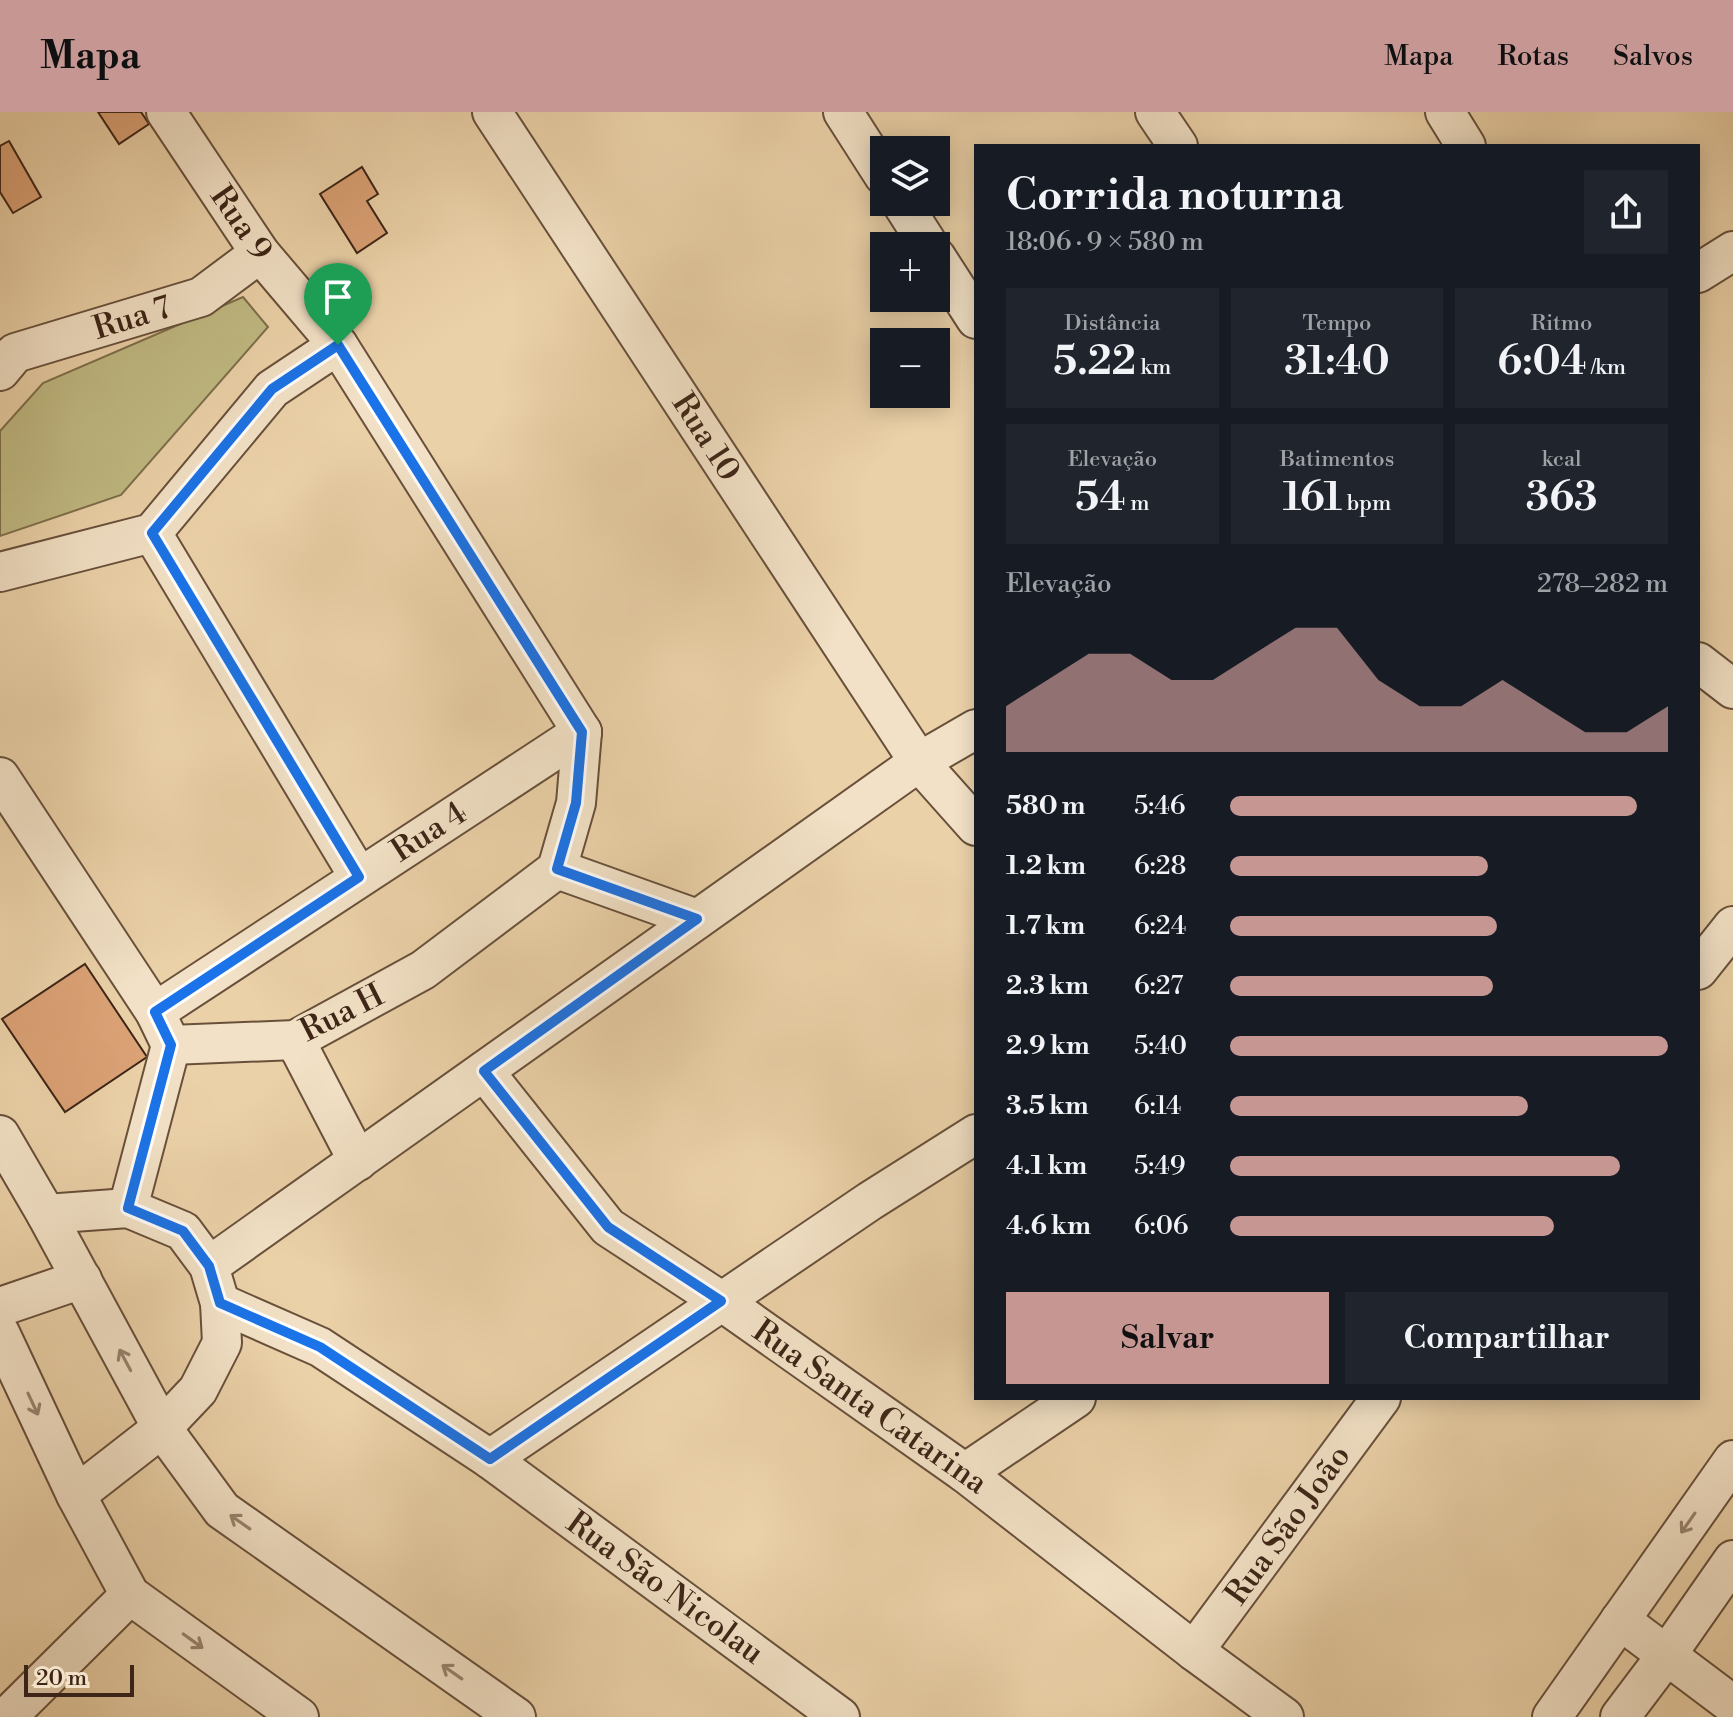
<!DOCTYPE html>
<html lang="pt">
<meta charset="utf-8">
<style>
:root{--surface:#171b24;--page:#20242c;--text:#f1f3f6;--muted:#9ea1a6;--accent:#c59692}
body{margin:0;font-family:"Libre Bodoni",serif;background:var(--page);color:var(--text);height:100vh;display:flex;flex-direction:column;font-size:30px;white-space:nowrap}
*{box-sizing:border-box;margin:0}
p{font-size:26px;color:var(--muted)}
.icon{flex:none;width:44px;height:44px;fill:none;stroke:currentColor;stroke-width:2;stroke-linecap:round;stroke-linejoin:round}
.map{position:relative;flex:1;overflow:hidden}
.panel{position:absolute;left:974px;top:32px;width:726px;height:1256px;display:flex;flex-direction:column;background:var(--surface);border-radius:0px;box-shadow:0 4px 20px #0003}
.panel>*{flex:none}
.tools{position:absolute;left:870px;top:24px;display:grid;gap:16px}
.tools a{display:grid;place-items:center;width:80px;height:80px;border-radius:0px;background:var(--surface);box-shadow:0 4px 20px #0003;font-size:40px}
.scale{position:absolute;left:24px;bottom:20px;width:110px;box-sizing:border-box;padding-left:8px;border:4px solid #3d2517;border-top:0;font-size:22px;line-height:28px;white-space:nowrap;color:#3d2517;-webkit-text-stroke:6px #f2e1c6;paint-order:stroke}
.pin{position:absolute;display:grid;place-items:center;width:68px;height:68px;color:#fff;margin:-82px -34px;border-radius:50% 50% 50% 0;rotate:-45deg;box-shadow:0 0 8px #0007}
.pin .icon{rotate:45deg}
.round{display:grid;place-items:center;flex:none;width:84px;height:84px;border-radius:0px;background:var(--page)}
.headline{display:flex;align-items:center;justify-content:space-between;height:136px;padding:0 32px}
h1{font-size:44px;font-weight:600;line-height:60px}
.metrics{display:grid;grid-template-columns:repeat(3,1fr);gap:12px;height:136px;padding:8px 32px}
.metrics div{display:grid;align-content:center;border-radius:0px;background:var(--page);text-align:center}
.metrics b{font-size:40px;font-weight:600}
.metrics small{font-size:22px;font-weight:400}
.metrics p{font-size:22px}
.chart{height:224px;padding:16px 32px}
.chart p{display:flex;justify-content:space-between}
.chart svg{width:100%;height:144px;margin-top:8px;fill:var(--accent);opacity:.7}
.cta{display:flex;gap:16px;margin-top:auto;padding:16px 32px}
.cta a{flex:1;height:92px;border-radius:0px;background:var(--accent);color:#111;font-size:32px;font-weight:600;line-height:92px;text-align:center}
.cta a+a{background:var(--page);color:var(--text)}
ul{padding:0 32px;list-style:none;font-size:26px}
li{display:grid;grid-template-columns:128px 96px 1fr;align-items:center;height:60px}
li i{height:20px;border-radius:10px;background:var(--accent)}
header{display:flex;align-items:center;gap:48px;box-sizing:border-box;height:112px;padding:0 40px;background:var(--accent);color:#111}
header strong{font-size:38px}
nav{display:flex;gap:44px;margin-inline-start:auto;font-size:28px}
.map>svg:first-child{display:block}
.green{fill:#c0b982;stroke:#7e6f4c;stroke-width:2}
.building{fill:#dba276;stroke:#3d2517;stroke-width:2}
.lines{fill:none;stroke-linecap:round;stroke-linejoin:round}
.minor-casing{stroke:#68503b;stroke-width:42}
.minor{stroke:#f2e1c6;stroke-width:38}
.oneway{stroke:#98836e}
.route-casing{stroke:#fff;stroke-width:16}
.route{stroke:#1a73e8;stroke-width:10}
.labels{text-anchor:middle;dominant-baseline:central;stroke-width:6;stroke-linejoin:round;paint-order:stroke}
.street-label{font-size:32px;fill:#3d2517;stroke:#f2e1c6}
</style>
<header>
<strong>Mapa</strong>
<nav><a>Mapa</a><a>Rotas</a><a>Salvos</a></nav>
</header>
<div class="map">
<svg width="1733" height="1605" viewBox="0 0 1733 1605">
<rect width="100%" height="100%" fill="#ebd1a8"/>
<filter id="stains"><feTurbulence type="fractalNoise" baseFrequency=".0025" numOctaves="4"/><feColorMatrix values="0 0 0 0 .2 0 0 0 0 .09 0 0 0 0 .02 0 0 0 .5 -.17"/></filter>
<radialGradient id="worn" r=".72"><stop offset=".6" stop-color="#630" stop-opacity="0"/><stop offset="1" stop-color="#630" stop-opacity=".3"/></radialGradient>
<!-- green -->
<polygon class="green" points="243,185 268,215 121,383 0,424 0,319 43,271"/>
<!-- building -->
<g class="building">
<polygon points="98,0 141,0 149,12 119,32"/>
<polygon points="9,29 41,85 13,101 0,80 0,34"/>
<polygon points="362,55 378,82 367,89 387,121 357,141 320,82"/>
<polygon points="85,852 147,945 65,1000 2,907"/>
</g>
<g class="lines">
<defs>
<g id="minor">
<polyline points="166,0 260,141 338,233 582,620"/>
<polyline points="492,0 919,650 976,714"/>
<polyline points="843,0 884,64"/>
<polyline points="1155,0 1178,34"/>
<polyline points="1445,0 1466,34"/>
<polyline points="901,90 929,134"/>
<polyline points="936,145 976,207"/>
<polyline points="1698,161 1733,139"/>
<polyline points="0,259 15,241 201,185 260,141"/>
<polyline points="152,421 359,765"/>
<polyline points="0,460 152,421 272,277 338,233"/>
<polyline points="1698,550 1733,577"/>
<polyline points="0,665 155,900 171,933 295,928 423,858 557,757 576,691 582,620"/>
<polyline points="557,757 697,807"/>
<polyline points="1698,858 1733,814"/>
<polyline points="155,900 582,620"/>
<polyline points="295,928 358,1049"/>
<polyline points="484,959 608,1115 721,1189 965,1361 1194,1539 1284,1605"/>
<polyline points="0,1023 46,1102 162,1316 222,1398 516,1605"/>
<polyline points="128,1096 171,933"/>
<polyline points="46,1102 128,1096 183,1119 209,1154 220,1191 222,1231 198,1278 162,1316 76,1383"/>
<polyline points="209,1154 919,650 976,617"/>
<polyline points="220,1191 320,1235 490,1347 840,1605"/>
<polyline points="0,1195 82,1167"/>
<polyline points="0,1221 76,1383 130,1483 299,1605"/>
<polyline points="490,1347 870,1089 976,1022"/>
<polyline points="965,1361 1076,1286"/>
<polyline points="1620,1508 1733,1593"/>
<polyline points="1194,1539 1381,1286"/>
<polyline points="7,1605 130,1483"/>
<polyline points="1552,1605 1733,1348"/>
<polyline points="1620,1605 1666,1544 1733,1448"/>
</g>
</defs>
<!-- minor casing -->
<use href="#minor" class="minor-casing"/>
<!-- minor -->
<use href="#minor" class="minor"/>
</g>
<!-- one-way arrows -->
<defs><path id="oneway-shaft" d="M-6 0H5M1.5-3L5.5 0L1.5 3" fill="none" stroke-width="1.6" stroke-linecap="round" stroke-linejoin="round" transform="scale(2)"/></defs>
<g class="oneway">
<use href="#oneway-shaft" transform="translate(125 1248) rotate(-118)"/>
<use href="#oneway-shaft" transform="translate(33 1292) rotate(65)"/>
<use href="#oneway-shaft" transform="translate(240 1410) rotate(-145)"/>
<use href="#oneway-shaft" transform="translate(1688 1411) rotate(125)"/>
<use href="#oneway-shaft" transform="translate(193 1529) rotate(36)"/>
<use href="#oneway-shaft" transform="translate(452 1560) rotate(-145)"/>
</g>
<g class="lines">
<defs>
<polygon id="route" points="338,233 582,620 576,691 557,757 697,807 484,959 608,1115 721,1189 490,1347 320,1235 220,1191 209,1154 183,1119 128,1096 171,933 155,900 359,765 152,421 272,277"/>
</defs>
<!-- route casing -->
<use href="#route" class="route-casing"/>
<!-- route -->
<use href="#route" class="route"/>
</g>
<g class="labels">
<!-- street labels -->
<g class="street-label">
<text transform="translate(241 111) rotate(55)">Rua 9</text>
<text transform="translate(132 206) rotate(-17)">Rua 7</text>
<text transform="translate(706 325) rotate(57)">Rua 10</text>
<text transform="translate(429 720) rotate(-33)">Rua 4</text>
<text transform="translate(342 901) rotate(-27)">Rua H</text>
<text transform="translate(870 1295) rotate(35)">Rua Santa Catarina</text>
<text transform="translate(1288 1413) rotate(-54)">Rua São João</text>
<text transform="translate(665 1476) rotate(36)">Rua São Nicolau</text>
</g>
</g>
<rect width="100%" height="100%" filter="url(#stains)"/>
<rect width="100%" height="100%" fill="url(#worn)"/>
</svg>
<div class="tools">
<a><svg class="icon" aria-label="layers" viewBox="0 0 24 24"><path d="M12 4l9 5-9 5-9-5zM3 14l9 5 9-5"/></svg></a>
<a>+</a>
<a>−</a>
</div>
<div class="scale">20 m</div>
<div class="pin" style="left:338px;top:233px;background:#1e9e55"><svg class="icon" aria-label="arrive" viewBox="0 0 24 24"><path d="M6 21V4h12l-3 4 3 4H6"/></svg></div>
<section class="panel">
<div class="headline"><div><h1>Corrida noturna</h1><p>18:06 · 9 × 580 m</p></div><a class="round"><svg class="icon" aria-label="share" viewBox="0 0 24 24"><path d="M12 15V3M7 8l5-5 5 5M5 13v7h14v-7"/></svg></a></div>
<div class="metrics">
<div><p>Distância</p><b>5.22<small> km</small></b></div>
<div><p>Tempo</p><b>31:40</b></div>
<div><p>Ritmo</p><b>6:04<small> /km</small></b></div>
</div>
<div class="metrics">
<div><p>Elevação</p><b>54<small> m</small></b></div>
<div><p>Batimentos</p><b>161<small> bpm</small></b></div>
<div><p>kcal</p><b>363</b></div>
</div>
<div class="chart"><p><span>Elevação</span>278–282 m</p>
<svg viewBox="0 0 160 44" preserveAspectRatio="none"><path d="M0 44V30L10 22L20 14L30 14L40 22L50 22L60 14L70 6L80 6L90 22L100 30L110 30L120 22L130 30L140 38L150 38L160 30V44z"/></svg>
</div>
<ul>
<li><b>580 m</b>5:46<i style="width:93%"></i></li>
<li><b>1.2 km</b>6:28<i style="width:59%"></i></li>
<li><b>1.7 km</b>6:24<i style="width:61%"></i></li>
<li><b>2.3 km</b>6:27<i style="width:60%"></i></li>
<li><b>2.9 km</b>5:40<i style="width:100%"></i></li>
<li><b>3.5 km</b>6:14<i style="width:68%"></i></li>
<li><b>4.1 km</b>5:49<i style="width:89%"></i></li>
<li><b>4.6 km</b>6:06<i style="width:74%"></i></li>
</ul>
<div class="cta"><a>Salvar</a><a>Compartilhar</a></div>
</section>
</div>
